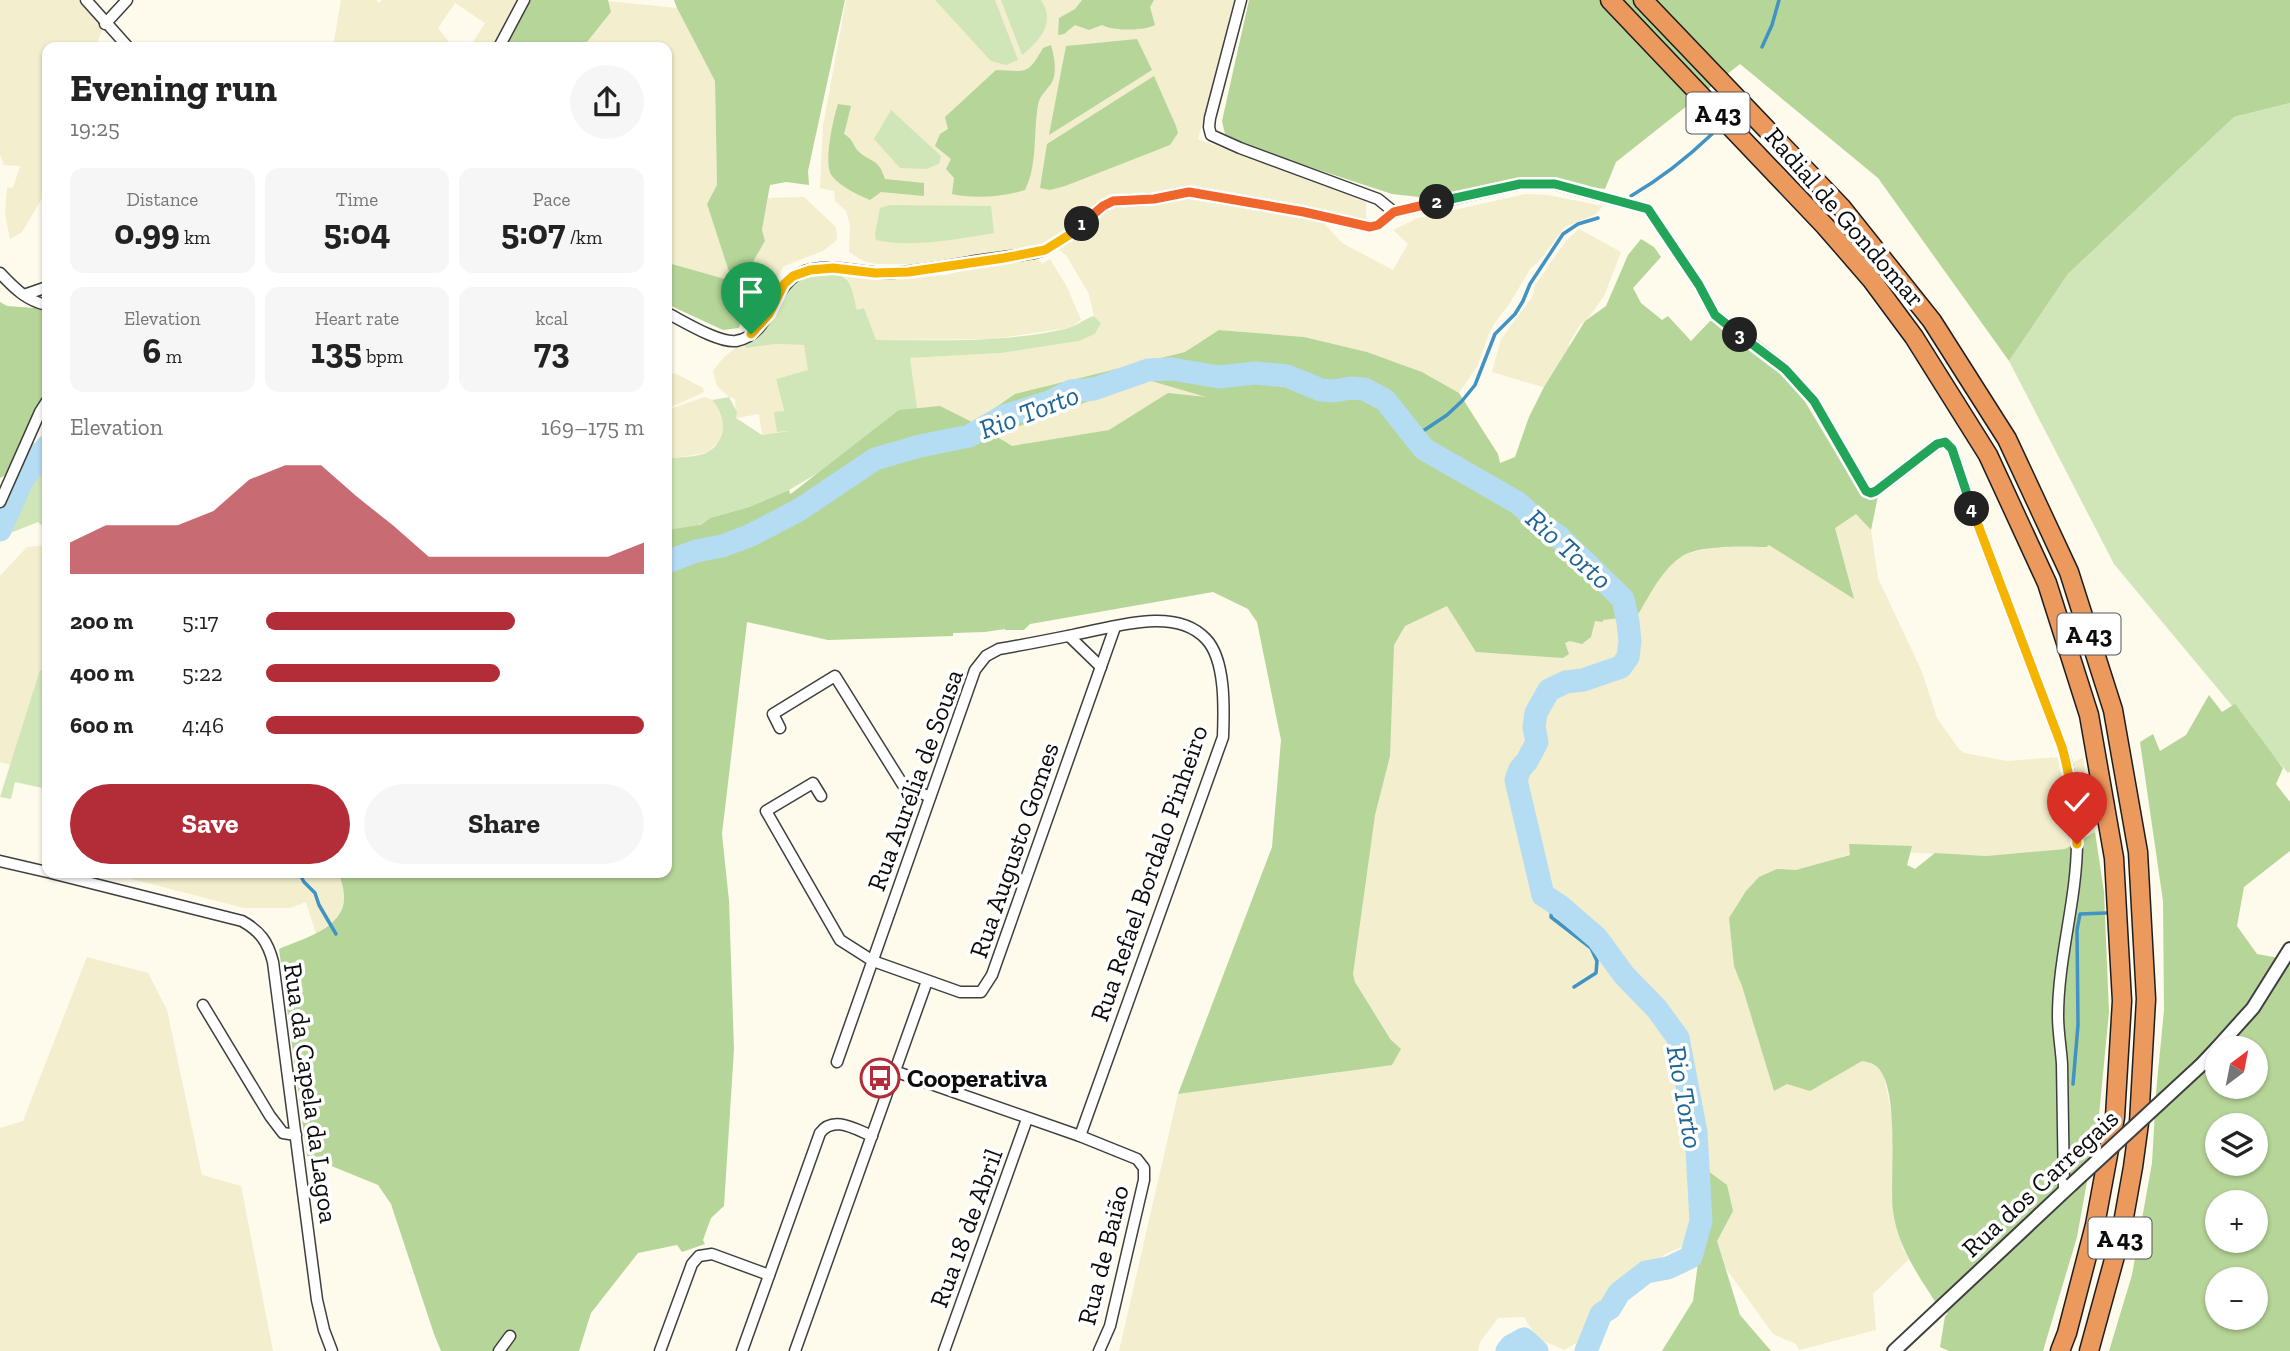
<!DOCTYPE html>
<meta charset="utf-8">
<style>
:root{--surface:#fff;--page:#f6f6f6;--text:#222;--muted:#767676;--accent:#b22d38}
body{margin:0;font-family:"Zilla Slab",serif;background:var(--page);color:var(--text);height:100vh;display:flex;flex-direction:column;font-size:26px;white-space:nowrap}
*{box-sizing:border-box;margin:0}
p{font-size:23px;color:var(--muted)}
.icon{flex:none;width:38px;height:38px;fill:none;stroke:currentColor;stroke-width:2;stroke-linecap:round;stroke-linejoin:round}
.map{position:relative;flex:1;overflow:hidden}
.side{position:absolute;left:42px;top:42px;width:630px;height:836px;display:flex;flex-direction:column;background:var(--surface);border-radius:14px;box-shadow:0 2px 5px #0004}
.side>*{flex:none}
.needle{width:46px;rotate:32deg}
.buttons{position:absolute;left:2205px;top:1036px;display:grid;gap:14px}
.buttons a{display:grid;place-items:center;width:63px;height:63px;border-radius:50%;background:var(--surface);box-shadow:0 2px 5px #0004;font-size:35px}
.pin{position:absolute;display:grid;place-items:center;width:60px;height:60px;color:#fff;margin:-72px -30px;border-radius:50% 50% 50% 0;rotate:-45deg;box-shadow:0 0 7px #0007}
.pin .icon{rotate:45deg}
.km{position:absolute;width:35px;height:35px;margin:-18px;border-radius:50%;background:#222;color:#fff;font-size:19px;line-height:35px;text-align:center}
.round{display:grid;place-items:center;flex:none;width:74px;height:74px;border-radius:37px;background:var(--page)}
.summary{display:flex;align-items:center;justify-content:space-between;height:119px;padding:0 28px}
h1{font-size:38px;font-weight:700;line-height:52px}
.metrics{display:grid;grid-template-columns:repeat(3,1fr);gap:10px;height:119px;padding:7px 28px}
.metrics div{display:grid;align-content:center;border-radius:14px;background:var(--page);text-align:center}
.metrics b{font-size:35px;font-weight:700}
.metrics small{font-size:19px;font-weight:400}
.metrics p{font-size:19px}
.chart{height:196px;padding:14px 28px}
.chart p{display:flex;justify-content:space-between}
.chart svg{width:100%;height:126px;margin-top:7px;fill:var(--accent);opacity:.7}
.cta{display:flex;gap:14px;margin-top:auto;padding:14px 28px}
.cta a{flex:1;height:80px;border-radius:42px;background:var(--accent);color:#fff;font-size:28px;font-weight:700;line-height:80px;text-align:center}
.cta a+a{background:var(--page);color:var(--text)}
ul{padding:0 28px;list-style:none;font-size:23px}
li{display:grid;grid-template-columns:112px 84px 1fr;align-items:center;height:52px}
li i{height:18px;border-radius:9px;background:var(--accent)}
.map>svg:first-child{display:block}
.farmland{fill:#f2eece}
.green{fill:#d1e6b8}
.forest{fill:#b6d598;fill-rule:evenodd}
.lines{fill:none;stroke-linecap:round;stroke-linejoin:round}
.stream{stroke:#4093c4;stroke-width:3.5}
.river{stroke:#b4dcf2;stroke-width:23}
.minor-casing{stroke:#3f3f3f;stroke-width:13}
.tertiary-casing{stroke:#3f3f3f;stroke-width:16}
.motorway-casing{stroke:#1d1d1d;stroke-width:21}
.minor{stroke:#fff;stroke-width:10}
.tertiary{stroke:#fff;stroke-width:12}
.motorway{stroke:#eb995d;stroke-width:18}
.tertiary-bridge-casing{stroke:#3f3f3f;stroke-width:16;stroke-linecap:butt}
.tertiary-bridge{stroke:#fff;stroke-width:12}
.split-1-casing{stroke:#fff;stroke-width:14}
.split-2-casing{stroke:#fff;stroke-width:14}
.split-3-casing{stroke:#fff;stroke-width:14}
.split-4-casing{stroke:#fff;stroke-width:14}
.split-5-casing{stroke:#fff;stroke-width:14}
.split-1{stroke:#f5b400;stroke-width:9}
.split-2{stroke:#f0652b;stroke-width:9}
.split-3{stroke:#22a559;stroke-width:9}
.split-4{stroke:#22a559;stroke-width:9}
.split-5{stroke:#f5b400;stroke-width:9}
.labels{text-anchor:middle;dominant-baseline:central;stroke-width:7;stroke-linejoin:round;paint-order:stroke}
.shield{fill:#fff;stroke:#555;stroke-width:2}
.shield-label{font-size:24px;font-weight:bold;fill:#0c0c0c}
.street-label{font-size:26px;fill:#0c0c0c;stroke:#fff}
.poi-label{font-size:26px;font-weight:bold;fill:#0c0c0c;stroke:#fff;text-anchor:start}
.water-label{font-size:28px;font-style:italic;fill:#1e6495;stroke:#fff}
</style>
<div class="map">
<svg width="2290" height="1351" viewBox="0 0 2290 1351">
<rect width="100%" height="100%" fill="#fefaec"/>
<!-- farmland -->
<g class="farmland">
<polygon points="0,0 80,0 103,28 95,47 47,47 47,190 22,232 10,239 5,214 7,187 13,188 20,166 4,165 0,154"/>
<polygon points="341,0 376,0 379,3 382,0 521,0 496,47 470,47 485,23 455,3 438,28 453,47 333,47"/>
<polygon points="846,0 1234,0 1198,139 1366,202 1366,221 1187,187 1152,194 1122,196 1100,201 1081,220 1049,243 1033,250 936,264 876,264 863,261 849,252 850,225 846,211 835,201 834,191 820,188 823,126"/>
<polygon points="608,1 677,8 715,81 717,185 707,204 732,281 672,264 667,259 667,47 583,47 611,12"/>
<polygon points="1526,194 1548,195 1603,206 1596,214 1565,227 1539,261 1530,269 1510,303 1494,324 1488,336 1478,365 1459,393 1422,372 1367,352 1304,337 1220,330 1213,399 1030,481 918,414 910,358 1001,353 1079,341 1095,334 1101,323 1094,316 1089,294 1066,255 1058,249 1106,210 1127,204 1145,206 1190,197 1322,221 1342,243 1393,270 1408,244 1393,230 1418,218"/>
<polygon points="804,197 836,227 837,240 823,251 784,266 753,321 741,323 753,277 754,260 765,241 762,230 768,198"/>
<polygon points="1579,229 1621,252 1604,296 1589,317 1580,325 1569,343 1569,367 1549,389 1492,372 1501,339 1533,296 1535,285 1566,241"/>
<polygon points="1037,258 1042,264 1050,259 1067,287 1081,320 1069,328 991,339 875,340 864,308 857,310 850,283 845,276 889,279 946,275 975,267"/>
<polygon points="745,340 746,348 776,344 804,345 809,370 776,379 784,412 775,413 777,433 762,435 759,414 736,418 735,399 729,397 717,386 713,371 723,358"/>
<polygon points="667,373 677,374 703,388 704,392 667,409"/>
<polygon points="705,397 712,400 720,409 724,423 720,441 706,453 667,459 667,410"/>
<polygon points="1856,514 1871,530 1878,578 1922,672 1937,718 1958,748 1964,753 2007,761 2060,757 2062,766 2083,758 2095,832 2065,849 2028,853 1986,856 1875,851 1842,856 1833,891 1757,880 1746,891 1868,1058 1883,1071 1893,1122 1893,1211 1903,1249 1909,1259 1873,1294 1876,1330 1799,1350 1796,1344 1773,1334 1712,1249 1695,1242 1667,1253 1607,1299 1583,1339 1564,1350 1537,1338 1524,1317 1498,1318 1480,1342 1478,1351 1119,1351 1178,1094 1337,1073 1367,1064 1391,1039 1355,982 1350,962 1392,633 1424,596 1677,556"/>
<polygon points="47,545 47,776 0,762 0,576 27,547"/>
<polygon points="132,873 341,873 346,894 339,917 316,934 306,902 290,908 244,908 132,879"/>
<polygon points="87,957 148,973 167,1010 202,1175 241,1186 273,1351 0,1351 0,1128 23,1121"/>
</g>
<!-- green -->
<g class="green">
<polygon points="935,0 995,0 1018,60 1006,65 991,61"/>
<path d="M1001,0H1041C1056,23 1040,40 1022,55Z"/>
<polygon points="2290,103 2290,771 2288,773 2114,564 2009,361 2068,274 2234,117"/>
<polygon points="891,110 941,156 939,164 926,169 900,168 874,139"/>
<path d="M890,205L991,206L994,233C958,239 912,248 876,240L875,234L880,208Z"/>
<path d="M815,273C851,273 849,277 857,310L864,308L876,340C939,340 1003,343 1065,329C1075,327 1084,319 1094,316L1101,323L1095,334L1079,341L1001,353L910,358L918,414L789,490L749,507L710,518L671,543H667V459C677,457 698,457 706,453C728,442 727,416 712,400L729,397L737,412L736,418L762,435L789,431L777,432L774,412L784,411L776,379L808,370L804,345L776,344L746,348L743,339L745,340H753L760,335L793,282Z"/>
<polygon points="33,441 44,457 47,456 47,530 38,522 3,536 0,534 0,516"/>
<polygon points="40,670 47,672 47,789 15,782 11,799 0,797"/>
</g>
<!-- forest -->
<g class="forest">
<polygon points="528,0 608,0 611,12 583,47 502,47"/>
<polygon points="674,0 845,0 808,171 809,185 786,182 770,185 762,230 765,241 754,260 753,277 739,328 723,330 667,304 667,259 672,264 732,281 707,204 717,185 715,81 677,8"/>
<path d="M1082,0H1154L1150,7L1155,25C1144,31 1112,31 1102,25L1089,30L1075,25L1064,34L1058,35L1059,18L1075,9Z"/>
<polygon points="1249,0 2290,0 2290,103 2234,117 2068,274 2009,361 1878,178 1740,64 1616,162 1605,189 1520,177 1428,198 1392,194 1255,149 1225,134 1222,121"/>
<polygon points="1137,39 1152,70 1049,135 1066,46"/>
<path d="M1051,45C1054,55 1056,66 1054,77C1052,87 1039,94 1038,105C1033,133 1038,164 1025,190C1004,197 973,199 952,194L954,178L946,169L951,159L935,146L940,134L948,129L945,117L996,70C1027,71 1027,76 1043,48Z"/>
<polygon points="1154,76 1176,126 1178,133 1170,145 1065,186 1050,190 1040,188 1047,144"/>
<path d="M838,104L851,106L844,134C854,140 852,144 858,151C872,164 878,157 885,179L924,183V196L881,192L870,200C857,194 842,188 832,176C823,164 833,119 838,104Z"/>
<path d="M1641,239L1654,247L1661,257L1633,288L1641,303L1662,320L1668,316L1691,341L1712,319L1742,341L1758,349L1798,390L1858,490L1869,499L1878,496L1871,530L1856,514L1835,528L1854,599L1769,545L1766,547C1745,546 1703,545 1684,555C1662,568 1650,595 1637,616L1603,620V622L1595,621L1591,637L1582,644L1570,641L1565,643L1569,654L1563,658L1476,652L1447,606L1405,626L1394,645L1390,756L1375,815L1353,974L1355,982L1391,1040L1401,1049L1392,1065L1178,1094L1272,847L1281,740L1257,622L1248,609L1213,592L1030,624L1024,630H1005V629L985,632L953,633V636L828,640L747,622L722,834L729,901L734,1049L724,1206L711,1218L703,1240L705,1244L682,1252L677,1245L638,1253L591,1313L579,1351H441L434,1334L391,1204L378,1185L307,1156L279,949C302,939 346,928 344,896C344,888 341,880 339,873H667V530L700,525L710,518L749,507L789,490L790,494L792,493L899,410L940,406L978,425L976,421L1015,394L1185,352L1219,330L1304,337L1367,352L1422,372L1459,393L1498,454L1500,463L1515,457L1529,417L1544,387L1585,321L1606,306L1628,255ZM1148,380L1206,397L1168,393L1109,430L1012,446L994,435Z"/>
<polygon points="0,302 7,306 47,309 47,393 32,416 10,470 6,475 0,478"/>
<path d="M2209,695L2222,712L2235,704L2283,768L2276,784L2290,802V851L2244,887L2237,926L2257,954L2290,960V1351H2109L2132,1275L2152,1163L2156,1093L2164,1010L2163,901L2140,742L2153,734L2160,751L2186,735ZM2217,1048H2256V1087H2217ZM2217,1125H2256V1164H2217ZM2217,1202H2256V1241H2217ZM2217,1279H2256V1318H2217Z"/>
<path d="M2095,832L2104,892L2109,1012L2099,1115L2077,1237L2043,1351H1949L1940,1347L1945,1316L1948,1313L1942,1312C1922,1281 1898,1249 1893,1211C1889,1182 1902,1078 1873,1064C1870,1062 1866,1062 1862,1061L1810,1091L1787,1084L1774,1091L1742,986L1734,966L1729,918L1746,891L1759,877L1777,869L1796,870L1850,855L1849,844L1912,846L1907,865L1915,869L1935,853L1986,856L2065,849Z"/>
<polygon points="1704,1168 1727,1185 1733,1211 1717,1241 1740,1315 1771,1351 1662,1351 1693,1301 1704,1217"/>
</g>
<g class="lines">
<!-- stream -->
<g class="stream">
<polyline points="1762,47 1772,25 1779,0"/>
<path d="M1631,196C1660,179 1688,157 1712,134"/>
<polyline points="1414,437 1447,415 1462,401 1475,385 1495,334 1515,314 1523,301 1530,284 1563,234 1578,224 1598,218"/>
<polyline points="44,664 47,666"/>
<polyline points="299,873 304,882 315,893 319,905 336,934"/>
<polyline points="1555,902 1552,908 1551,917 1591,948 1597,961 1596,973 1574,987"/>
<polyline points="2073,1084 2078,1025 2077,930 2080,914 2106,913"/>
</g>
<!-- river -->
<g class="river">
<polyline points="0,530 22,481 47,446"/>
<polyline points="667,562 696,551 722,546 749,536 799,510 875,459 920,446 969,436 1004,416 1049,402 1071,391 1094,389 1148,370 1172,369 1219,377 1255,373 1287,376 1321,390 1334,391 1351,388 1364,389 1385,400 1424,449 1518,503 1542,525 1559,537 1623,599 1628,622 1630,641 1628,657 1621,667 1583,680 1566,682 1549,690 1536,713 1534,727 1537,742 1527,761 1520,769 1516,780 1543,895 1560,906 1597,938 1624,975 1657,1009 1678,1038 1696,1132 1701,1221 1691,1257 1668,1268 1646,1272 1619,1293 1610,1308 1601,1314 1586,1351"/>
<polyline points="1507,1351 1511,1346 1524,1339 1537,1351"/>
</g>
<defs>
<g id="minor">
<polyline points="86,0 128,47"/>
<polyline points="1241,0 1210,118 1209,127 1211,135 1240,148 1378,199 1394,212"/>
<polyline points="105,24 127,0"/>
<polyline points="499,47 524,0"/>
<path d="M0,273C14,288 27,301 47,305"/>
<polyline points="24,295 47,287"/>
<path d="M667,313C683,321 718,343 736,341C774,334 769,284 805,271C832,262 863,274 890,273C920,271 947,266 976,261C995,258 1015,256 1034,253L1045,250L1069,235L1103,206L1113,201L1154,199L1189,192L1304,212L1370,227L1378,225L1394,212L1520,184H1554L1648,209L1699,285L1715,315L1785,369L1814,401L1866,491L1871,493L1876,491L1937,444L1945,442L1952,449L1970,504L2062,747C2071,778 2077,809 2077,841C2077,900 2058,957 2058,1016C2058,1032 2061,1048 2062,1064C2063,1106 2063,1149 2064,1191"/>
<polyline points="0,502 40,412 47,401"/>
<polyline points="1069,636 1101,667"/>
<polyline points="780,728 773,714 835,676 903,785 930,797"/>
<polyline points="821,796 813,783 766,811 840,940 873,961 960,992 981,992 992,975 1115,627"/>
<polyline points="0,861 47,872"/>
<path d="M51,873L242,921C260,931 268,942 273,962L317,1300L324,1330L332,1351"/>
<polyline points="203,1005 270,1116 283,1133 296,1135"/>
<path d="M837,1062L975,670L986,656L999,649C1023,645 1048,640 1073,635C1111,628 1175,605 1206,639C1226,660 1224,710 1223,737L1080,1136"/>
<polyline points="894,1071 1080,1136 1137,1159 1144,1168 1144,1180 1110,1326 1099,1351"/>
<polyline points="499,1351 510,1336"/>
<polyline points="660,1351 692,1264 699,1256 712,1254 769,1275"/>
<path d="M742,1351L820,1133C833,1115 855,1129 872,1136"/>
<polyline points="795,1351 927,981"/>
<polyline points="944,1351 1027,1119"/>
</g>
<g id="tertiary">
<polyline points="2217,1048 2253,1008 2290,949"/>
<polyline points="2200,1066 2217,1048"/>
<polyline points="1894,1351 2071,1185"/>
</g>
<g id="motorway">
<polyline points="1610,0 1825,226 1871,279 1914,337 1988,455 2047,583 2089,715 2114,858 2122,1001 2115,1117 2095,1225 2067,1333 2060,1351"/>
<polyline points="1643,0 1842,208 1932,321 2007,439 2069,572 2113,710 2138,852 2146,999 2139,1123 2133,1167 2121,1234 2089,1351"/>
</g>
</defs>
<!-- minor casing -->
<use href="#minor" class="minor-casing"/>
<!-- tertiary casing -->
<use href="#tertiary" class="tertiary-casing"/>
<!-- motorway casing -->
<use href="#motorway" class="motorway-casing"/>
<!-- minor -->
<use href="#minor" class="minor"/>
<!-- tertiary -->
<use href="#tertiary" class="tertiary"/>
<!-- motorway -->
<use href="#motorway" class="motorway"/>
<defs>
<polyline id="tertiary-bridge" points="2071,1185 2200,1066"/>
</defs>
<!-- tertiary-bridge casing -->
<use href="#tertiary-bridge" class="tertiary-bridge-casing"/>
<!-- tertiary-bridge -->
<use href="#tertiary-bridge" class="tertiary-bridge"/>
</g>
<g class="lines">
<defs>
<polyline id="split-1" points="751,334 769,314 784,284 793,276 810,270 833,268 875,273 908,272 1004,258 1045,250 1069,235 1082,224"/>
<polyline id="split-2" points="1082,224 1103,206 1113,201 1154,199 1189,192 1304,212 1370,227 1378,225 1394,212 1437,202"/>
<polyline id="split-3" points="1437,202 1520,184 1555,184 1648,209 1699,285 1715,315 1740,335"/>
<polyline id="split-4" points="1740,335 1785,369 1814,401 1866,491 1871,493 1876,491 1937,444 1945,442 1952,449 1972,509"/>
<path id="split-5" d="M1972,509L2062,747C2071,780 2076,810 2077,844"/>
</defs>
<!-- split-1 casing -->
<use href="#split-1" class="split-1-casing"/>
<!-- split-2 casing -->
<use href="#split-2" class="split-2-casing"/>
<!-- split-3 casing -->
<use href="#split-3" class="split-3-casing"/>
<!-- split-4 casing -->
<use href="#split-4" class="split-4-casing"/>
<!-- split-5 casing -->
<use href="#split-5" class="split-5-casing"/>
<!-- split-1 -->
<use href="#split-1" class="split-1"/>
<!-- split-2 -->
<use href="#split-2" class="split-2"/>
<!-- split-3 -->
<use href="#split-3" class="split-3"/>
<!-- split-4 -->
<use href="#split-4" class="split-4"/>
<!-- split-5 -->
<use href="#split-5" class="split-5"/>
</g>
<!-- icons -->
<defs>
<symbol id="bus-ring" viewBox="-11 -11 22 22"><circle r="9.5" fill="#fff" stroke="#b22d38" stroke-width="1.5"/><path d="M-5-6H5V4H4V6H2V4H-2V6H-4V4H-5ZM-3.5-4V0h7V-4ZM-3.5 1.2v1.5H-2V1.2ZM2 1.2v1.5H3.5V1.2Z" fill="#b22d38"/></symbol>
</defs>
<g fill-rule="evenodd">
<use href="#bus-ring" x="858" y="1056" width="44" height="44"/>
</g>
<g class="labels">
<!-- shield labels -->
<g class="shield">
<rect x="1686.5" y="92.5" width="63" height="41" rx="5"/>
<rect x="2057.5" y="613.5" width="63" height="41" rx="5"/>
<rect x="2088.5" y="1217.5" width="63" height="41" rx="5"/>
</g>
<g class="shield-label">
<text x="1718" y="113">A 43</text>
<text x="2089" y="634">A 43</text>
<text x="2120" y="1238">A 43</text>
</g>
<!-- street labels -->
<g class="street-label">
<text transform="translate(1845 217) rotate(49)">Radial de Gondomar</text>
<text transform="translate(915 780) rotate(-70)">Rua Aurélia de Sousa</text>
<text transform="translate(1014 850) rotate(-71)">Rua Augusto Gomes</text>
<text transform="translate(1149 873) rotate(-71)">Rua Refael Bordalo Pinheiro</text>
<text transform="translate(311 1093) rotate(82)">Rua da Capela da Lagoa</text>
<text transform="translate(2040 1183) rotate(-43)">Rua dos Carregais</text>
<text transform="translate(966 1228) rotate(-70)">Rua 18 de Abril</text>
<text transform="translate(1103 1255) rotate(-76)">Rua de Baião</text>
</g>
<!-- poi labels -->
<g class="poi-label">
<text x="907" y="1078">Cooperativa</text>
</g>
<!-- water labels -->
<g class="water-label">
<text transform="translate(1029 412) rotate(-21)">Rio Torto</text>
<text transform="translate(1569 549) rotate(42)">Rio Torto</text>
<text transform="translate(1685 1097) rotate(80)">Rio Torto</text>
</g>
</g>
</svg>
<div class="buttons">
<a><svg class="needle" viewBox="-14 -14 28 28"><path d="M0-13l5 13h-10z" fill="#e53935"/><path d="M0 13l5-13h-10z" fill="#767676"/></svg></a>
<a><svg class="icon" aria-label="layers" viewBox="0 0 24 24"><path d="M12 4l9 5-9 5-9-5zM3 14l9 5 9-5"/></svg></a>
<a>+</a>
<a>−</a>
</div>
<div class="pin" style="left:751px;top:334px;background:#1e9e55"><svg class="icon" aria-label="arrive" viewBox="0 0 24 24"><path d="M6 21V4h12l-3 4 3 4H6"/></svg></div>
<div class="pin" style="left:2077px;top:844px;background:#d93025"><svg class="icon" aria-label="check" viewBox="0 0 24 24"><path d="M5 12l5 5 9-10"/></svg></div>
<b class="km" style="left:1082px;top:224px">1</b>
<b class="km" style="left:1437px;top:202px">2</b>
<b class="km" style="left:1740px;top:335px">3</b>
<b class="km" style="left:1972px;top:509px">4</b>
<section class="side">
<div class="summary"><div><h1>Evening run</h1><p>19:25</p></div><a class="round"><svg class="icon" aria-label="share" viewBox="0 0 24 24"><path d="M12 15V3M7 8l5-5 5 5M5 13v7h14v-7"/></svg></a></div>
<div class="metrics">
<div><p>Distance</p><b>0.99<small> km</small></b></div>
<div><p>Time</p><b>5:04</b></div>
<div><p>Pace</p><b>5:07<small> /km</small></b></div>
</div>
<div class="metrics">
<div><p>Elevation</p><b>6<small> m</small></b></div>
<div><p>Heart rate</p><b>135<small> bpm</small></b></div>
<div><p>kcal</p><b>73</b></div>
</div>
<div class="chart"><p><span>Elevation</span>169–175 m</p>
<svg viewBox="0 0 160 44" preserveAspectRatio="none"><path d="M0 44V33L10 27L20 27L30 27L40 22L50 11L60 6L70 6L80 17L90 27L100 38L110 38L120 38L130 38L140 38L150 38L160 33V44z"/></svg>
</div>
<ul>
<li><b>200 m</b>5:17<i style="width:66%"></i></li>
<li><b>400 m</b>5:22<i style="width:62%"></i></li>
<li><b>600 m</b>4:46<i style="width:100%"></i></li>
</ul>
<div class="cta"><a>Save</a><a>Share</a></div>
</section>
</div>
